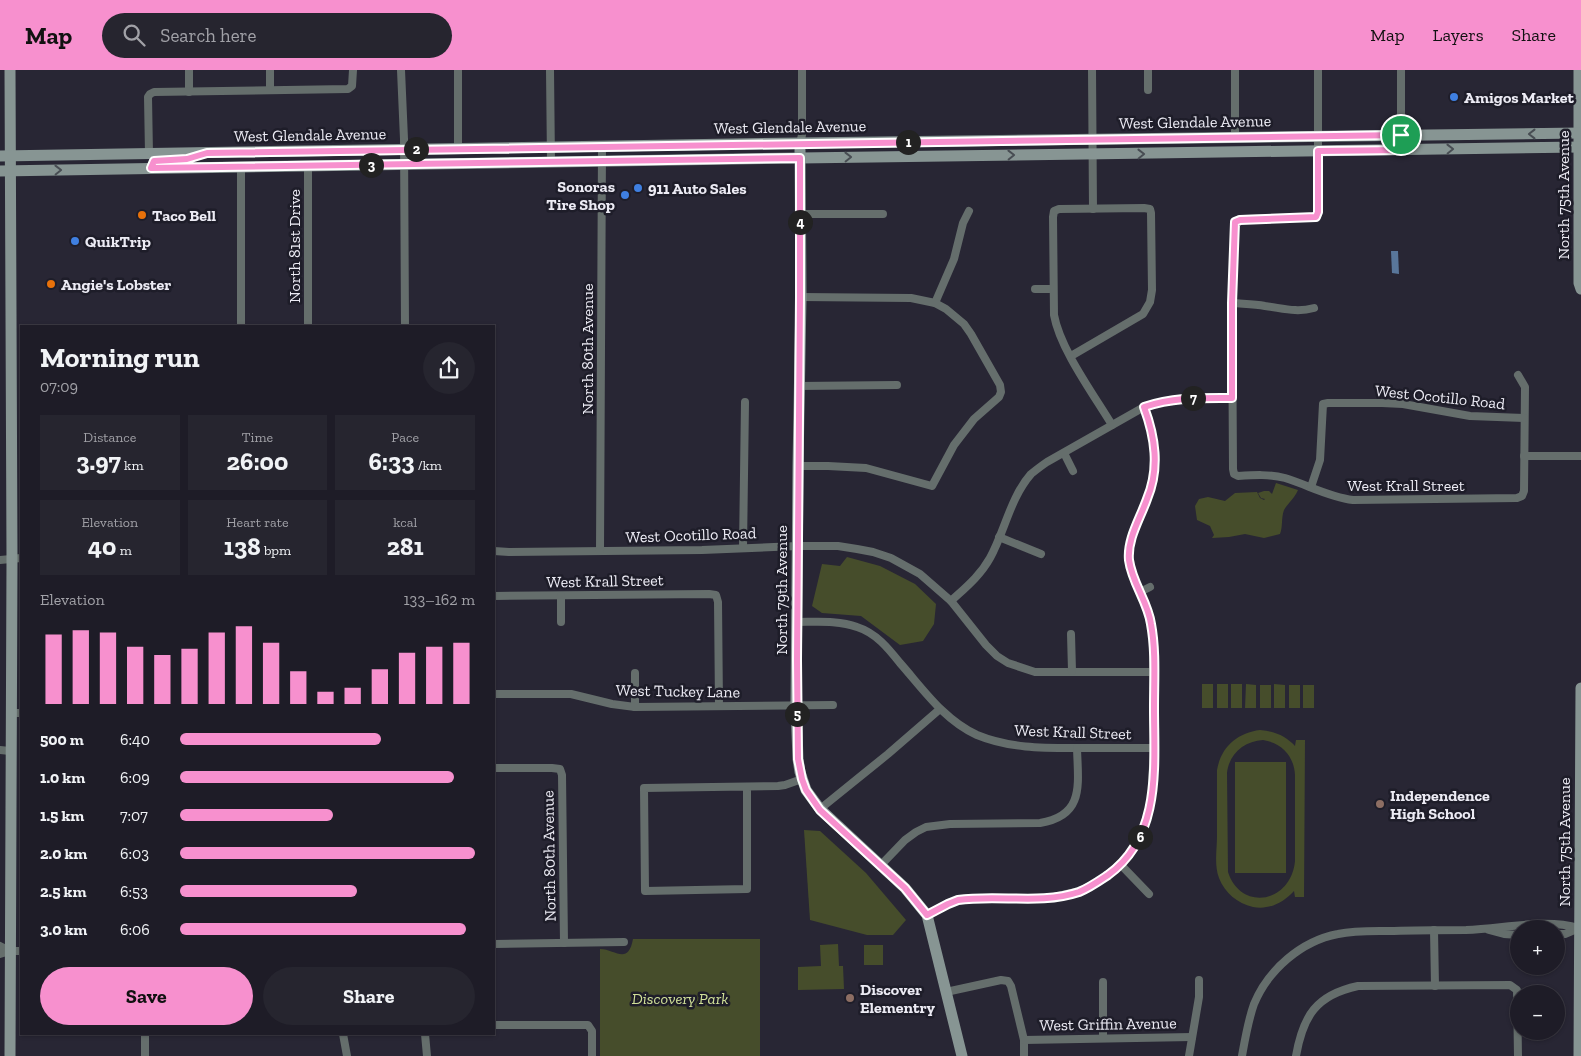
<!DOCTYPE html>
<meta charset="utf-8">
<style>
:root{--surface:#1e1c27;--page:#26252f;--text:#f1f3f6;--muted:#a1a1a7;--line:#3c3a44;--accent:#f790ce}
body{margin:0;font-family:"Zilla Slab",serif;background:var(--page);color:var(--text);height:100vh;display:flex;flex-direction:column;font-size:19px;white-space:nowrap}
*{box-sizing:border-box;margin:0}
p{font-size:16px;color:var(--muted)}
.icon{flex:none;width:28px;height:28px;fill:none;stroke:currentColor;stroke-width:2;stroke-linecap:round;stroke-linejoin:round}
.map{position:relative;flex:1;overflow:hidden}
.sheet{position:absolute;left:20px;top:255px;width:475px;height:710px;display:flex;flex-direction:column;background:var(--surface);border-radius:0px;box-shadow:0 1px 4px #0004,0 0 0 1px var(--line)}
.sheet>*{flex:none}
.controls{position:absolute;left:1510px;top:850px;display:grid;gap:10px}
.controls a{display:grid;place-items:center;width:55px;height:55px;border-radius:50%;background:var(--surface);box-shadow:0 1px 4px #0004,0 0 0 1px var(--line);font-size:25px}
.pin{position:absolute;display:grid;place-items:center;width:42px;height:42px;color:#fff;margin:-21px;border:2px solid #fff;border-radius:50%;box-shadow:0 1px 5px #0007}
.km{position:absolute;width:25px;height:25px;margin:-12px;border-radius:50%;background:#222;color:#fff;font-size:14px;line-height:25px;text-align:center}
.round{display:grid;place-items:center;flex:none;width:52px;height:52px;border-radius:26px;background:var(--page)}
.head{display:flex;align-items:center;justify-content:space-between;height:85px;padding:0 20px}
h1{font-size:28px;font-weight:800;line-height:38px}
.stats{display:grid;grid-template-columns:repeat(3,1fr);gap:8px;height:85px;padding:5px 20px}
.stats div{display:grid;align-content:center;border-radius:0px;background:var(--page);text-align:center}
.stats b{font-size:25px;font-weight:800}
.stats small{font-size:14px;font-weight:400}
.stats p{font-size:14px}
.chart{height:140px;padding:10px 20px}
.chart p{display:flex;justify-content:space-between}
.chart svg{width:100%;height:90px;margin-top:5px;stroke:var(--accent);stroke-width:6}
.primary-button{display:flex;gap:10px;margin-top:auto;padding:10px 20px}
.primary-button a{flex:1;height:58px;border-radius:30px;background:var(--accent);color:#111;font-size:20px;font-weight:800;line-height:58px;text-align:center}
.primary-button a+a{background:var(--page);color:var(--text)}
ul{padding:0 20px;list-style:none;font-size:16px}
li{display:grid;grid-template-columns:80px 60px 1fr;align-items:center;height:38px}
li i{height:12px;border-radius:6px;background:var(--accent)}
header{display:flex;align-items:center;gap:30px;box-sizing:border-box;height:70px;padding:0 25px;background:var(--accent);color:#111}
header strong{font-size:24px}
nav{display:flex;gap:28px;margin-inline-start:auto;font-size:18px}
.search{width:350px;height:45px;background:var(--page);display:flex;align-items:center;gap:12px;box-sizing:border-box;padding:0 18px;border-radius:28px;color:var(--muted);font-size:19px}
.map>svg:first-child{display:block}
.green{fill:#464d2b;fill-rule:evenodd}
.water{fill:#59769a}
.lines{fill:none;stroke-linecap:round;stroke-linejoin:round}
.street{stroke:#656e6c;stroke-width:8}
.secondary{stroke:#879593;stroke-width:11}
.oneway{stroke:#484d53}
.route-casing{stroke:#fff;stroke-width:10}
.route{stroke:#f790ce;stroke-width:6}
.shop-dot{fill:#3f7fe0;stroke:#1e1d29;stroke-width:2}
.food-dot{fill:#e8710a;stroke:#1e1d29;stroke-width:2}
.education-dot{fill:#8d6e63;stroke:#1e1d29;stroke-width:2}
.labels{text-anchor:middle;dominant-baseline:central;stroke-width:5;stroke-linejoin:round;paint-order:stroke}
.poi-label{font-size:16px;font-weight:bold;fill:#ecebf4;stroke:#1e1d29;text-anchor:start}
.street-label{font-size:16px;fill:#ecebf4;stroke:#1e1d29}
.park-label{font-size:16px;font-style:italic;fill:#d1e199;stroke:#1e1d29}
</style>
<header>
<strong>Map</strong>
<div class="search"><svg class="icon" aria-label="search" viewBox="0 0 24 24"><circle cx="10" cy="10" r="6"/><path d="M15 15l6 6"/></svg>Search here</div>
<nav><a>Map</a><a>Layers</a><a>Share</a></nav>
</header>
<div class="map">
<svg width="1581" height="986" viewBox="0 0 1581 986">
<rect width="100%" height="100%" fill="#282634"/>
<!-- green -->
<g class="green">
<path d="M1276,413L1298,420C1294,429 1288,433 1284,440C1281,448 1283,457 1280,464L1264,468L1245,464L1229,467L1212,468L1214,465L1210,456L1197,450L1195,436L1199,429L1208,427L1225,431L1235,423L1257,422L1260,428L1264,430L1265,429L1261,428L1258,423L1264,421H1269L1272,424Z"/>
<polygon points="847,487 880,496 915,514 936,534 934,554 923,571 900,575 861,546 822,543 812,536 822,494 840,496"/>
<rect x="1202" y="614" width="11" height="24"/>
<rect x="1217" y="614" width="11" height="24"/>
<rect x="1231" y="614" width="11" height="24"/>
<polygon points="1246,614 1256,615 1256,638 1245,638"/>
<polygon points="1274,614 1285,615 1285,638 1274,638"/>
<rect x="1260" y="615" width="11" height="23"/>
<rect x="1289" y="615" width="11" height="23"/>
<rect x="1303" y="615" width="11" height="23"/>
<path d="M1260,660C1274,661 1286,666 1295,676L1296,670H1305L1304,827H1295L1294,821C1283,833 1269,840 1253,837C1237,833 1225,823 1219,808C1214,795 1217,779 1217,766C1217,744 1217,722 1217,700C1221,677 1237,663 1260,660ZM1263,670C1282,673 1294,686 1295,705V791C1291,833 1241,842 1228,802L1227,703C1229,684 1244,671 1263,670Z"/>
<rect x="1235" y="692" width="51" height="111"/>
<polygon points="804,760 820,761 866,803 906,850 893,865 867,865 810,850"/>
<path d="M633,869H760V986H600V879C615,879 628,896 633,869Z"/>
<polygon points="838,874 839,896 843,896 844,919 798,920 798,897 821,896 820,875"/>
<rect x="864" y="875" width="19" height="20"/>
</g>
<!-- water -->
<polygon class="water" points="1391,181 1398,181 1399,204 1392,203"/>
<g class="lines">
<!-- street -->
<g class="street">
<polyline points="189,0 189,22"/>
<polyline points="270,0 270,20"/>
<polyline points="401,0 404,69 405,256"/>
<polyline points="458,0 458,79"/>
<polyline points="550,0 551,92"/>
<polyline points="1092,0 1093,139"/>
<polyline points="1148,0 1148,20"/>
<polyline points="1235,0 1235,68"/>
<path d="M1318,0V142L1316,147L1240,149L1235,152L1232,233L1233,399L1234,404L1238,406C1254,405 1270,404 1285,408C1308,415 1329,427 1353,430L1517,428L1522,426L1524,421L1525,317L1518,305"/>
<polyline points="800,73 802,65 802,0"/>
<polyline points="1401,80 1401,0"/>
<polyline points="149,84 148,27 150,24 154,22 348,19 352,16 353,0"/>
<polyline points="308,96 308,256"/>
<polyline points="241,97 241,256"/>
<polyline points="800,144 883,144"/>
<polyline points="1035,219 1053,219"/>
<polyline points="935,233 954,189 963,153 969,141"/>
<path d="M1232,233C1243,234 1254,234 1265,236C1282,238 1296,243 1314,238"/>
<path d="M1071,286L1143,244L1150,232L1152,220L1151,143L1150,139L1144,138L1059,139L1054,141L1053,147L1054,245C1060,279 1094,325 1112,355"/>
<polyline points="799,316 897,315"/>
<polyline points="1064,383 1073,401"/>
<polyline points="1524,386 1581,386"/>
<polyline points="798,396 828,396 866,398 932,416 954,375 974,349 999,327 1001,322 1000,315 971,264 964,254 946,239 935,233 911,228 801,227"/>
<polyline points="1311,417 1320,390 1323,334 1328,333 1382,333 1403,334 1470,346 1524,348"/>
<polyline points="999,467 1041,484"/>
<polyline points="743,478 745,332"/>
<polyline points="494,481 509,482 702,480 798,476 838,476 857,479 873,482 891,488 920,504 951,531 986,575 997,586 1008,593 1035,602 1154,602"/>
<polyline points="600,481 602,76"/>
<polyline points="0,490 21,488"/>
<polyline points="1140,522 1150,517"/>
<polyline points="494,526 709,524 716,525 718,532 719,636"/>
<polyline points="561,526 561,552"/>
<path d="M951,531C965,518 980,506 990,488C1005,461 1010,428 1031,404C1036,400 1041,396 1047,392L1144,337C1174,327 1200,328 1232,328"/>
<path d="M797,552C816,552 839,550 857,557C876,563 888,578 900,593C923,619 944,650 977,665C1011,679 1046,678 1082,678C1106,678 1130,678 1154,678"/>
<polyline points="1071,564 1072,601"/>
<polyline points="635,603 635,637"/>
<polyline points="494,624 571,624 612,634 635,637 833,635"/>
<polyline points="10,643 21,643"/>
<polyline points="0,680 10,681"/>
<polyline points="494,698 552,698 560,699 562,705 564,873"/>
<polyline points="747,717 747,819 645,821 644,718 778,716 785,715 802,709"/>
<polyline points="820,739 888,684 940,639"/>
<polyline points="1121,795 1149,824"/>
<path d="M880,796L905,770L916,762L926,757L950,754L1040,753C1085,746 1078,714 1077,678"/>
<path d="M927,845L948,833L966,829L1049,828L1080,821L1098,812L1111,802L1128,787L1135,776L1142,762L1148,746L1151,732L1154,678L1153,573C1152,560 1150,548 1146,536C1140,520 1130,506 1129,489C1128,466 1141,447 1148,427C1159,395 1156,368 1144,337"/>
<polyline points="1434,860 1435,916"/>
<polyline points="1489,860 1504,864 1519,865"/>
<polyline points="1556,864 1565,864 1579,858"/>
<polyline points="494,874 624,872"/>
<polyline points="0,876 10,881"/>
<polyline points="0,884 10,881 21,881"/>
<polyline points="1103,912 1103,968"/>
<polyline points="946,922 1001,910 1008,911 1011,916 1024,970 1024,986"/>
<polyline points="494,955 588,955 592,961 592,986"/>
<polyline points="145,964 145,986"/>
<polyline points="343,964 347,986"/>
<polyline points="425,964 427,986"/>
<polyline points="1024,970 1192,967"/>
<polyline points="1189,986 1199,927 1199,910"/>
<path d="M1242,986C1245,969 1248,951 1254,934C1268,900 1301,871 1338,864C1356,860 1375,861 1394,861C1418,860 1442,860 1466,860C1503,859 1543,848 1579,858"/>
<path d="M1296,986C1303,946 1316,925 1358,916L1510,915L1517,920L1518,986"/>
</g>
<!-- secondary -->
<g class="secondary">
<polyline points="10,0 12,489 10,986"/>
<polyline points="1579,0 1579,213 1581,219"/>
<polyline points="800,80 801,227 798,396 796,636 798,689 800,702 806,720 820,739 905,818 927,845 962,986"/>
<polyline points="0,86 800,73 1581,63"/>
<polyline points="0,101 800,88 1581,77"/>
<polyline points="1579,986 1581,618"/>
</g>
</g>
<!-- one-way arrows -->
<defs><path id="oneway-chevron" d="M-2-3.5L2.5 0L-2 3.5" fill="none" stroke-width="1.6" stroke-linecap="round" stroke-linejoin="round" transform="scale(1.25)"/></defs>
<g class="oneway">
<use href="#oneway-chevron" transform="translate(1532 64) rotate(180)"/>
<use href="#oneway-chevron" transform="translate(1450 79) rotate(-1)"/>
<use href="#oneway-chevron" transform="translate(1141 84) rotate(-1)"/>
<use href="#oneway-chevron" transform="translate(1011 85) rotate(-1)"/>
<use href="#oneway-chevron" transform="translate(848 87) rotate(-1)"/>
<use href="#oneway-chevron" transform="translate(58 100) rotate(-1)"/>
</g>
<g class="lines">
<defs>
<path id="route" d="M1401,65V80L1318,81V142L1316,147L1240,150L1235,152L1232,233V328C1200,328 1174,327 1144,337C1155,367 1160,398 1147,429C1140,449 1127,469 1129,490C1132,513 1148,532 1151,554C1156,581 1154,610 1154,638C1154,696 1162,766 1108,805C1099,811 1089,818 1079,822C1040,835 998,824 958,830L948,834L927,845L905,818L820,740L806,720L802,709L798,689L797,590L800,227V88L151,98L154,91L187,89L207,83Z"/>
</defs>
<!-- route casing -->
<use href="#route" class="route-casing"/>
<!-- route -->
<use href="#route" class="route"/>
</g>
<!-- markers -->
<g class="shop-dot">
<circle cx="1454" cy="27" r="5"/>
<circle cx="638" cy="118" r="5"/>
<circle cx="625" cy="125" r="5"/>
<circle cx="75" cy="171" r="5"/>
</g>
<g class="food-dot">
<circle cx="142" cy="145" r="5"/>
<circle cx="51" cy="214" r="5"/>
</g>
<g class="education-dot">
<circle cx="1380" cy="734" r="5"/>
<circle cx="850" cy="928" r="5"/>
</g>
<g class="labels">
<!-- poi labels -->
<g class="poi-label">
<text x="1464" y="27">Amigos Market</text>
<text x="615" y="116" text-anchor="end">Sonoras<tspan x="615" dy="18">Tire Shop</tspan></text>
<text x="648" y="118">911 Auto Sales</text>
<text x="152" y="145">Taco Bell</text>
<text x="85" y="171">QuikTrip</text>
<text x="61" y="214">Angie's Lobster</text>
<text x="1390" y="725">Independence<tspan x="1390" dy="18">High School</tspan></text>
<text x="860" y="919">Discover<tspan x="860" dy="18">Elementry</tspan></text>
</g>
<!-- street labels -->
<g class="street-label">
<text transform="translate(1195 52) rotate(-1)">West Glendale Avenue</text>
<text transform="translate(790 57) rotate(-1)">West Glendale Avenue</text>
<text transform="translate(310 65) rotate(-1)">West Glendale Avenue</text>
<text transform="translate(1563 125) rotate(-90)">North 75th Avenue</text>
<text transform="translate(294 176) rotate(-90)">North 81st Drive</text>
<text transform="translate(587 279) rotate(-90)">North 80th Avenue</text>
<text transform="translate(1440 327) rotate(6)">West Ocotillo Road</text>
<text x="1406" y="415">West Krall Street</text>
<text transform="translate(691 465) rotate(-2)">West Ocotillo Road</text>
<text transform="translate(605 511) rotate(-1)">West Krall Street</text>
<text transform="translate(781 520) rotate(-90)">North 79th Avenue</text>
<text transform="translate(678 621) rotate(1)">West Tuckey Lane</text>
<text transform="translate(1073 662) rotate(2)">West Krall Street</text>
<text transform="translate(1564 772) rotate(-90)">North 75th Avenue</text>
<text transform="translate(549 786) rotate(-91)">North 80th Avenue</text>
<text transform="translate(1108 954) rotate(-1)">West Griffin Avenue</text>
</g>
<!-- park labels -->
<g class="park-label">
<text x="680" y="928">Discovery Park</text>
</g>
</g>
</svg>
<div class="controls">
<a>+</a>
<a>−</a>
</div>
<div class="pin" style="left:1401px;top:65px;background:#1e9e55"><svg class="icon" aria-label="arrive" viewBox="0 0 24 24"><path d="M6 21V4h12l-3 4 3 4H6"/></svg></div>
<b class="km" style="left:908px;top:72px">1</b>
<b class="km" style="left:416px;top:79px">2</b>
<b class="km" style="left:371px;top:95px">3</b>
<b class="km" style="left:800px;top:152px">4</b>
<b class="km" style="left:797px;top:644px">5</b>
<b class="km" style="left:1140px;top:767px">6</b>
<b class="km" style="left:1193px;top:328px">7</b>
<section class="sheet">
<div class="head"><div><h1>Morning run</h1><p>07:09</p></div><a class="round"><svg class="icon" aria-label="share" viewBox="0 0 24 24"><path d="M12 15V3M7 8l5-5 5 5M5 13v7h14v-7"/></svg></a></div>
<div class="stats">
<div><p>Distance</p><b>3.97<small> km</small></b></div>
<div><p>Time</p><b>26:00</b></div>
<div><p>Pace</p><b>6:33<small> /km</small></b></div>
</div>
<div class="stats">
<div><p>Elevation</p><b>40<small> m</small></b></div>
<div><p>Heart rate</p><b>138<small> bpm</small></b></div>
<div><p>kcal</p><b>281</b></div>
</div>
<div class="chart"><p><span>Elevation</span>133–162 m</p>
<svg viewBox="0 0 160 44" preserveAspectRatio="none"><path d="M5 44V10M15 44V8M25 44V9M35 44V16M45 44V20M55 44V17M65 44V9M75 44V6M85 44V14M95 44V28M105 44V38M115 44V36M125 44V27M135 44V19M145 44V16M155 44V14"/></svg>
</div>
<ul>
<li><b>500 m</b>6:40<i style="width:68%"></i></li>
<li><b>1.0 km</b>6:09<i style="width:93%"></i></li>
<li><b>1.5 km</b>7:07<i style="width:52%"></i></li>
<li><b>2.0 km</b>6:03<i style="width:100%"></i></li>
<li><b>2.5 km</b>6:53<i style="width:60%"></i></li>
<li><b>3.0 km</b>6:06<i style="width:97%"></i></li>
</ul>
<div class="primary-button"><a>Save</a><a>Share</a></div>
</section>
</div>
